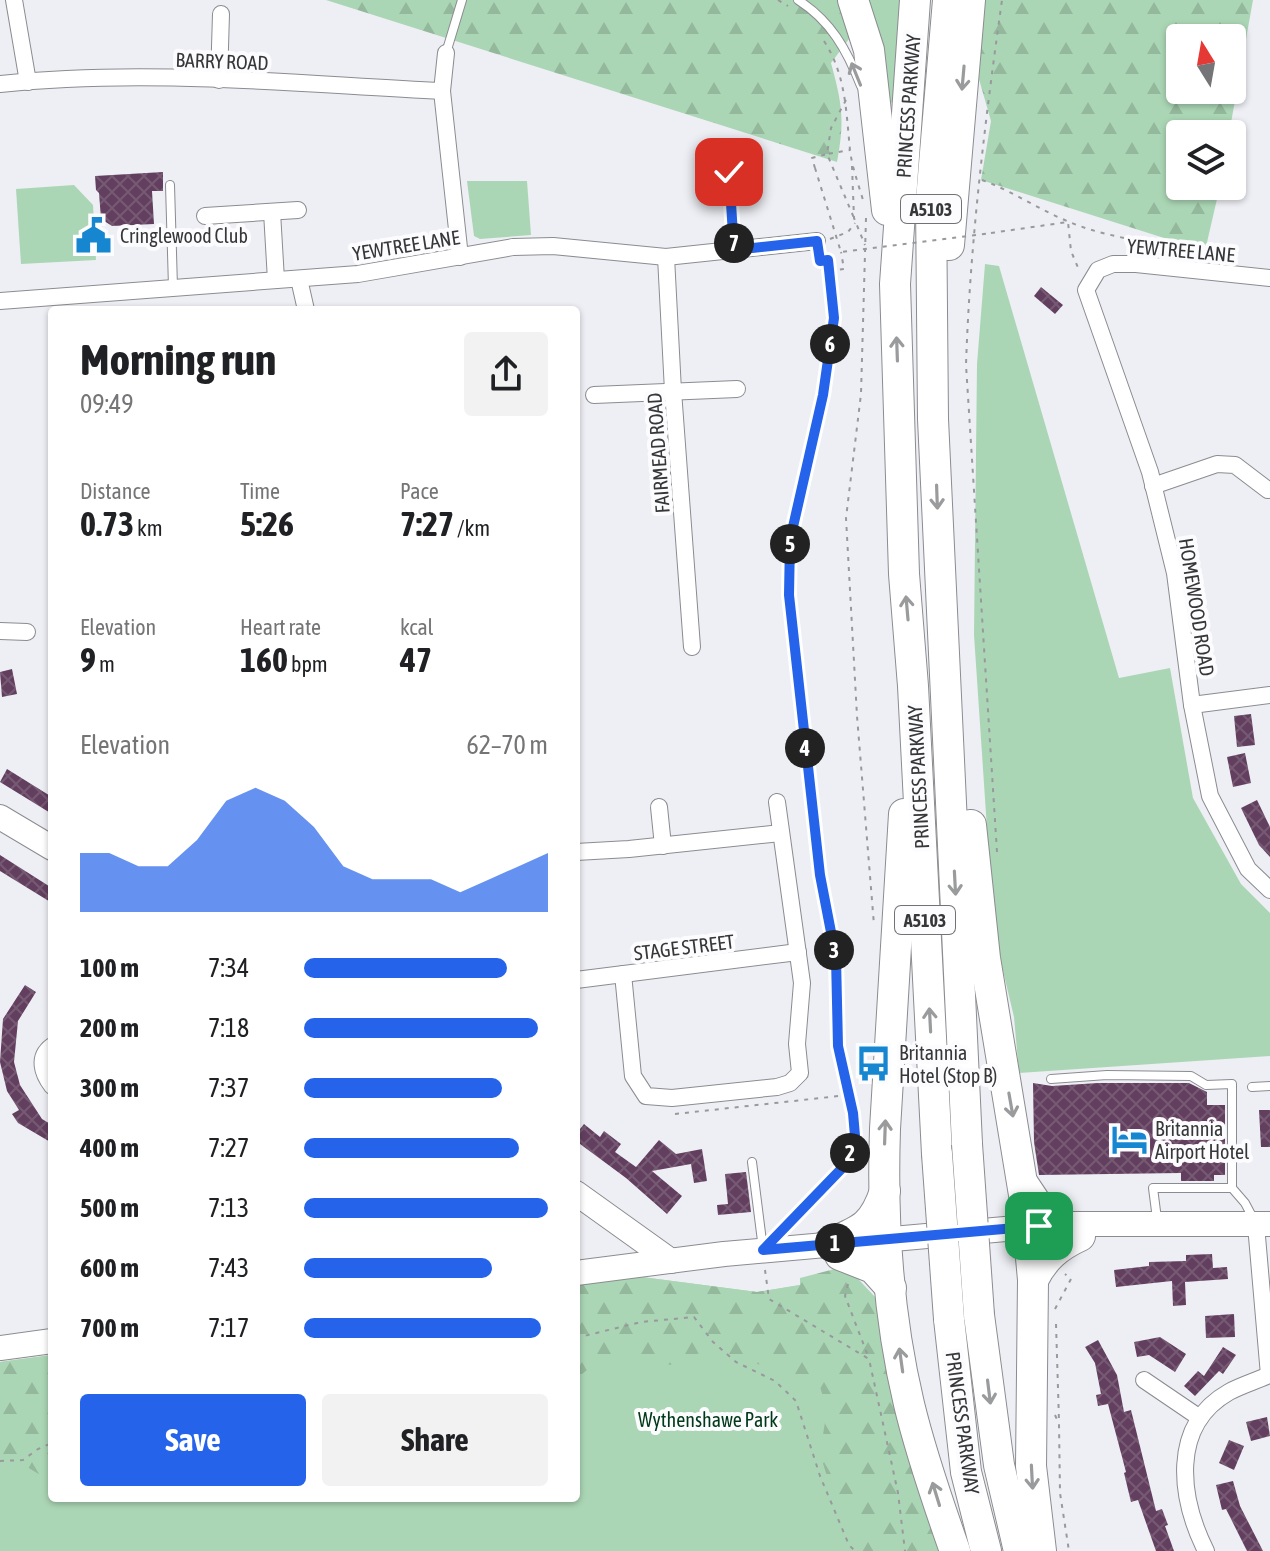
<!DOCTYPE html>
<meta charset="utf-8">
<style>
:root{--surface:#fff;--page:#f2f2f2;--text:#202124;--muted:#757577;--accent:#2563eb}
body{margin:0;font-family:"Asap Condensed",sans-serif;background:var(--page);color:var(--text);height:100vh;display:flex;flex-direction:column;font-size:30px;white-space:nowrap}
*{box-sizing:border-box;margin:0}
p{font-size:26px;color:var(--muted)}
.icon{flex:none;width:44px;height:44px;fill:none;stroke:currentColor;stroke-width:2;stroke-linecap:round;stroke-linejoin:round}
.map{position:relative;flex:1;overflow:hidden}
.side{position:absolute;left:48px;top:306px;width:532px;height:1196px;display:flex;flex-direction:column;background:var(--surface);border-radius:8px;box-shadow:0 2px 6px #0004}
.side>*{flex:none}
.needle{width:52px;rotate:349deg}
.tools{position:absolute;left:1166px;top:24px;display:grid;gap:16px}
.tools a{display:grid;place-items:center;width:80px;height:80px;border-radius:8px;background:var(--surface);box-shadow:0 2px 6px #0004;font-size:40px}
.pin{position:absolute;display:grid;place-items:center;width:68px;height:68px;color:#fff;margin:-34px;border-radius:16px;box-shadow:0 4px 12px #0006}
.km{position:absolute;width:40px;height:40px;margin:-20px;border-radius:50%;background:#222;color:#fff;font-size:22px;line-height:40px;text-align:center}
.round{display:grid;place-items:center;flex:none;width:84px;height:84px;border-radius:8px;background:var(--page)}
.head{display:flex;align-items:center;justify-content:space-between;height:136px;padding:0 32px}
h1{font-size:44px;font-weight:700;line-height:60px}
.figures{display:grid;grid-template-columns:repeat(3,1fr);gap:12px;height:136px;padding:8px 32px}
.figures div{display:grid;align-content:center}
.figures b{font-size:34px;font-weight:700}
.figures small{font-size:22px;font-weight:400}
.figures p{font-size:22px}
.chart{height:224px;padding:16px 32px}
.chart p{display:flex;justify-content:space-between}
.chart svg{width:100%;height:144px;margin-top:8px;fill:var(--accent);opacity:.7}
.button{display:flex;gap:16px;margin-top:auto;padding:16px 32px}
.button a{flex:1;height:92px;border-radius:8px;background:var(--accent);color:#fff;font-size:32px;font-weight:700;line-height:92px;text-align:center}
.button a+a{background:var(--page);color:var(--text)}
ul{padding:0 32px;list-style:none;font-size:26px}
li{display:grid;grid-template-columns:128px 96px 1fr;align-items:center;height:60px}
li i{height:20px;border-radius:10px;background:var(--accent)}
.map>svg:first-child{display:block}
.green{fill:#abd6b5}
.forest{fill:url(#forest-firs);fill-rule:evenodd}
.building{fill:url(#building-cross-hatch)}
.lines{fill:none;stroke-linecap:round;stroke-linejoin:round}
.lane-casing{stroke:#8b8c90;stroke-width:10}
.street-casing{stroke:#8b8c90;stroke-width:18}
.secondary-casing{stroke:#8b8c90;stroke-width:26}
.highway-casing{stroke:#8b8c90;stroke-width:32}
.path{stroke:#98999c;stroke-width:2;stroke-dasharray:4 6;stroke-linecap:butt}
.lane{stroke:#fff;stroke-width:8}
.street{stroke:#fff;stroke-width:16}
.secondary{stroke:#fff;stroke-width:24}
.highway{stroke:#fff;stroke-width:30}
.highway-bridge-casing{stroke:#8b8c90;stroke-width:32;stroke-linecap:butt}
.path-bridge{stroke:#98999c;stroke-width:2;stroke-dasharray:4 6;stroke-linecap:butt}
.highway-bridge{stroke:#fff;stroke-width:30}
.oneway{stroke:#9a9b9c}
.route-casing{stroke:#fff;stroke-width:16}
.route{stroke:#2563eb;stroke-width:10}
.labels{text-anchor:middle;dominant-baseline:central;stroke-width:8;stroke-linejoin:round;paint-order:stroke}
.shield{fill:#fcfcfe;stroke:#717273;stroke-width:2}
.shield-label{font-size:18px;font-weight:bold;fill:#363738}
.street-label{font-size:20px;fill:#363738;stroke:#fcfcfe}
.poi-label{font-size:20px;fill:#363738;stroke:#fcfcfe;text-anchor:start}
.park-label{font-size:20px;fill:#003919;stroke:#fcfcfe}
</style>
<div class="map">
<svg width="1270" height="1551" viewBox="0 0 1270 1551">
<defs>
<pattern id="forest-firs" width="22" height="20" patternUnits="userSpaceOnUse" patternTransform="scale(2)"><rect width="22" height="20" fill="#abd6b5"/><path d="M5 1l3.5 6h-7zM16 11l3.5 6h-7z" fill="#94b89c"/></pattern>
<pattern id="building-cross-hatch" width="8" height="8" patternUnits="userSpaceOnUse" patternTransform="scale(2)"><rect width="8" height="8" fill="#633f5f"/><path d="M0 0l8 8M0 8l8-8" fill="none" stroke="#765973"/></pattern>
</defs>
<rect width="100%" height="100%" fill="#eeeff4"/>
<!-- green -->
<g class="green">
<path d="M865,0H903L893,103L890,102C888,66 877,34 865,0Z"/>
<polygon points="467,181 527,181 531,235 480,239 474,236"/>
<polygon points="74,185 93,205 96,260 21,264 16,189"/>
<polygon points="985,264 999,266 1119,678 1170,668 1193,798 1241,884 1270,913 1270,1056 1019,1073 1014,1017 994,933 974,635 977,364"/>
<polygon points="642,1277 757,1292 800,1285 800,1278 910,1455 938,1551 0,1551 0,1362 52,1355 52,1498 576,1498 576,1285"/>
</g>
<!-- forest -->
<g class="forest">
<path d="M326,0H839L852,35L831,63C842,103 845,120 837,162Z"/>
<path d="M984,0H1253L1229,134H1180V186H1220L1205,251L981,180L991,121L979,79ZM1180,38H1232V90H1180Z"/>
<path d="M846,1266L876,1298L910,1455L938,1551H853L854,1528L830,1486L820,1454L827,1409L820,1387C790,1377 732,1350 702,1353C690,1354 680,1365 668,1365C632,1364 604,1349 576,1380V1285L642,1277L757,1292L800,1285V1278Z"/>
<polygon points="52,1355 52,1482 12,1458 0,1457 0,1362"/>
</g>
<!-- building -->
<g class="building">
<polygon points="163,172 163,191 152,191 154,224 112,226 101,219 99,193 96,190 95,176"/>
<polygon points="1041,287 1063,305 1055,314 1034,296"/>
<polygon points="12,669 17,694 2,697 0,672"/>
<polygon points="1251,714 1255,745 1237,747 1234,716"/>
<polygon points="1245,753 1251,783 1233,787 1227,757"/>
<polygon points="7,769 52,797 52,814 0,782"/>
<polygon points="1257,800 1270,827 1270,857 1259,845 1241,808"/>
<polygon points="0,855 52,888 52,903 0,871"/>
<polygon points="25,985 36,992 18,1021 14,1062 20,1085 42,1119 52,1125 52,1143 18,1123 12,1114 19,1110 7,1091 0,1062 3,1019"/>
<polygon points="1033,1083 1052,1086 1098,1083 1189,1083 1207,1092 1207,1105 1225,1105 1225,1175 1214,1175 1214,1181 1181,1181 1181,1173 1039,1175 1034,1142"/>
<polygon points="1259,1110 1270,1110 1270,1147 1261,1147"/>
<polygon points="584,1124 600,1137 604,1131 621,1144 615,1152 636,1167 659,1140 676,1154 702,1149 707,1181 694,1183 691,1164 652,1171 682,1196 667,1214 626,1178 576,1141 576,1134"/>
<polygon points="746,1172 751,1212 718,1215 717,1205 728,1204 725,1174"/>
<polygon points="1212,1254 1213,1268 1227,1267 1228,1279 1185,1282 1186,1305 1173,1306 1172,1281 1116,1287 1114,1270 1149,1266 1149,1262 1186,1261 1186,1255"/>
<polygon points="1234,1314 1235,1337 1206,1338 1205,1316"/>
<polygon points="1160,1337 1186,1354 1175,1372 1149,1355 1137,1357 1134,1342"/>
<polygon points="1098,1340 1117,1375 1124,1412 1131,1410 1156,1511 1162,1509 1168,1525 1165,1526 1174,1551 1156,1551 1138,1500 1131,1502 1124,1473 1126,1472 1108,1404 1098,1406 1096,1395 1101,1394 1095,1363 1085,1347"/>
<polygon points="1223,1347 1236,1355 1223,1374 1219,1371 1195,1396 1184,1386 1198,1371 1204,1376"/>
<polygon points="1267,1417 1270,1436 1251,1441 1246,1422"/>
<polygon points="1229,1440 1244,1446 1234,1470 1219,1463"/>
<polygon points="1233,1481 1240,1506 1263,1551 1247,1551 1226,1509 1222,1510 1216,1485"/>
</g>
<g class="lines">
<defs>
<g id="lane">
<path d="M798,0C831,21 847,50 861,86"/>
<polyline points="446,53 462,0"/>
<polyline points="723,168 729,172 730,177 734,250"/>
<polyline points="170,185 173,287"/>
<polyline points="1051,1079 1107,1075 1191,1076 1206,1085 1232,1084 1232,1188 1153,1188 1157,1219"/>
<polyline points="1252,1087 1270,1086"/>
<polyline points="752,1162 763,1249"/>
<polyline points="1232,1188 1245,1203 1254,1220"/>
</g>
<g id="street">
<polyline points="14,0 28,82"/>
<polyline points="446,53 442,91 460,257"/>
<polyline points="219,80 221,14"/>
<path d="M0,84C146,68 296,84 442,91"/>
<polyline points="272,212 276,280"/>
<polyline points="205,216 298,210"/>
<polyline points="666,257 673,391 692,647"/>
<polyline points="1270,278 1136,264 1113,264 1098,270 1086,290 1150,472 1175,573 1192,705 1210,796 1248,869 1270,890"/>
<polyline points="299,279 306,310"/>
<polyline points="0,301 358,274 513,247 553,246 666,257 817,241"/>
<polyline points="594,395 737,389"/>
<polyline points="1153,486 1217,464 1235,465 1268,490"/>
<polyline points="0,631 27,632"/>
<polyline points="1192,705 1270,695"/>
<polyline points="659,807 663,846"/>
<polyline points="576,852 629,849 781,833"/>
<polyline points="623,974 633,1076 646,1096 672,1098 777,1087 790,1083 800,1073 797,1044 802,983 777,802"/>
<polyline points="576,980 798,952"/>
<path d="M52,1046C37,1057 42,1073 52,1086"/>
<polyline points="1256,1225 1269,1375"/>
<polyline points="1144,1380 1200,1418"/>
<path d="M1206,1551C1180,1499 1169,1426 1229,1392C1242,1385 1256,1381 1269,1375"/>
</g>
<g id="secondary">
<polyline points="0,817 52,848"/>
<polyline points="576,1193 671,1261"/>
<polyline points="576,1273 724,1254 1062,1224 1270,1224"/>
<polyline points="0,1348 52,1341"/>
</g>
<g id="highway">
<polyline points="853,0 869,50 887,210"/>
<polyline points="915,0 895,284 904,574 913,686 937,1154"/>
<polyline points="948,0 931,200 933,419 967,1144"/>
<polyline points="949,245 970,0"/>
<path d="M904,814L885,1129C882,1219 888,1316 909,1404C921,1454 938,1503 955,1551"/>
<polyline points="971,825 985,958 1027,1213 1033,1280 1031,1466 1041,1551"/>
<polyline points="1024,1185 1040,1209 1062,1224"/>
<path d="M828,1244C861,1230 873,1227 885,1191"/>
<polyline points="840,1255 873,1268 891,1288"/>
<path d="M1033,1280C1044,1258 1058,1246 1080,1236"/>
<polyline points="979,1315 999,1465 1019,1551"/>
<polyline points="949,1319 966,1472 986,1551"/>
</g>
</defs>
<!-- lane casing -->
<use href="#lane" class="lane-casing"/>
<!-- street casing -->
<use href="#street" class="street-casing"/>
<!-- secondary casing -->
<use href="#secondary" class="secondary-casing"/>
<!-- highway casing -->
<use href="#highway" class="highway-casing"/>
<!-- path -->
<g class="path">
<polyline points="778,0 788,6"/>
<path d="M824,41C846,75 846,111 850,150C852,167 858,183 863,200"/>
<polyline points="846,100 831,128 827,154 850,150"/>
<polyline points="852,166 854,218 865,245"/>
<polyline points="815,168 812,158 827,154 854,218"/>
<path d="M982,180C1012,191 1038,209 1067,221C1099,235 1136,240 1171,247L1172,251"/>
<polyline points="866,218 861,394 846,518 857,716 874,925"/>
<polyline points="991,233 1068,222 1071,251 1079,270"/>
<polyline points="830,239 848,232 855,223"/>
<polyline points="830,271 844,269 841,252"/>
<path d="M997,852L966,365C970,243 985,121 1002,0"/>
<polyline points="675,1114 848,1095"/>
<polyline points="783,1229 848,1162 855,1136 853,1113 838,1046 836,958 820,875 789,595 790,540 823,395 834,318 828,260 820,261 819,257"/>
<polyline points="765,1270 769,1299 869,1359 898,1493 905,1551"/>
<polyline points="848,1284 845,1296 868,1356"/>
<polyline points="1055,1309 1071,1279 1065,1274"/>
<polyline points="1056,1324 1059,1421"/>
<polyline points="576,1338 641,1322 694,1317 713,1342 736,1362 775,1381 796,1401 820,1476 849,1545 855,1551"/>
<polyline points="1055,1415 1059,1424 1060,1493 1069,1551"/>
<polyline points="0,1461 23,1460 38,1449 52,1443"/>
</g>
<!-- lane -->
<use href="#lane" class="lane"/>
<!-- street -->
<use href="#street" class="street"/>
<!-- secondary -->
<use href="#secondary" class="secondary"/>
<!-- highway -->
<use href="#highway" class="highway"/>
<defs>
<g id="highway-bridge">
<polyline points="967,1144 979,1315"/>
<polyline points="937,1154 949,1319"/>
</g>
</defs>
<!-- highway-bridge casing -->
<use href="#highway-bridge" class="highway-bridge-casing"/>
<!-- path-bridge -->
<polyline class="path-bridge" points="815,168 841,252 991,233"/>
<!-- highway-bridge -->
<use href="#highway-bridge" class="highway-bridge"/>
</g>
<!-- one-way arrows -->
<defs><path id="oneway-shaft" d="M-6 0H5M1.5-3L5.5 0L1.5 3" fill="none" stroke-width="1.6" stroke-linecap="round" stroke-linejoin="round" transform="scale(2)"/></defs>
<g class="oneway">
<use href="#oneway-shaft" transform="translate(856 74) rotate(-112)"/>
<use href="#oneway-shaft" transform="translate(963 78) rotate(95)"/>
<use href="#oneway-shaft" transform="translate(897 349) rotate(-92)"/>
<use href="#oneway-shaft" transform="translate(937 497) rotate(88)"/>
<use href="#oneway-shaft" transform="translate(907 608) rotate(-95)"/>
<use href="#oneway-shaft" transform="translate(955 883) rotate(87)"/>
<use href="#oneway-shaft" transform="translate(930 1020) rotate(-93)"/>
<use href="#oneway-shaft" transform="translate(1011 1105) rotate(80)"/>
<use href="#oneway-shaft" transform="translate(885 1132) rotate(-88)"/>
<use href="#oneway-shaft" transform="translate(901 1360) rotate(-98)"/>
<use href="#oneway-shaft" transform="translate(989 1392) rotate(83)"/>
<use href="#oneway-shaft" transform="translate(1032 1477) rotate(87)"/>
<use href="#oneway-shaft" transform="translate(936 1494) rotate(-107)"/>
</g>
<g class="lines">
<defs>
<polyline id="route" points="729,172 734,250 817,241 820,261 828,260 834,318 823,395 790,540 789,595 820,875 836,958 838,1046 853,1113 855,1136 848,1162 763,1250 1039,1226"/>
</defs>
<!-- route casing -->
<use href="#route" class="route-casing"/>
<!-- route -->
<use href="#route" class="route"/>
</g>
<!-- icons -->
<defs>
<symbol id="civic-bare" viewBox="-9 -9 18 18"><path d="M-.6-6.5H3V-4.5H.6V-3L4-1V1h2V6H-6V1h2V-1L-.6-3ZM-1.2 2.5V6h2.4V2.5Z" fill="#1586cf" stroke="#fcfcfe" stroke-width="2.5" paint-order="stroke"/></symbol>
<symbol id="bus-bare" viewBox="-9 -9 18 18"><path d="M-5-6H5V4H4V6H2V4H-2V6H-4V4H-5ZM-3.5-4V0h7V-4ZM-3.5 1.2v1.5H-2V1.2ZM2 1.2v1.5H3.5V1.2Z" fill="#1586cf" stroke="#fcfcfe" stroke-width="2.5" paint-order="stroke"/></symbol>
<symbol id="hotel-bare" viewBox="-9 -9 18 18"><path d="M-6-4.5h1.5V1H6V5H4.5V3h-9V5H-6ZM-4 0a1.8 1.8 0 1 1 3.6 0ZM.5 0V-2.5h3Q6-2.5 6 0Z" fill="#1586cf" stroke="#fcfcfe" stroke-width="2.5" paint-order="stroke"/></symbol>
</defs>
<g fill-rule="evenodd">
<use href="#civic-bare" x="68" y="210" width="51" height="51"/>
<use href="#bus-bare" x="848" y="1038" width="51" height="51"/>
<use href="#hotel-bare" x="1104" y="1114" width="51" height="51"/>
</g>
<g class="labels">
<!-- shield labels -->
<g class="shield">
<rect x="901" y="195" width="60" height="28" rx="6"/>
<rect x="895" y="906" width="60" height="28" rx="6"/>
</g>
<g class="shield-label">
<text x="931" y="209">A5103</text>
<text x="925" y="920">A5103</text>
</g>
<!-- street labels -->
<g class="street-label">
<text transform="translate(222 61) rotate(2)">BARRY ROAD</text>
<text transform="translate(908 106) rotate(-86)">PRINCESS PARKWAY</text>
<text transform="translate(406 245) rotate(-9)">YEWTREE LANE</text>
<text transform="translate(1181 250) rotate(5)">YEWTREE LANE</text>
<text transform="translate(658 453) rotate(-94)">FAIRMEAD ROAD</text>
<text transform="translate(1197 607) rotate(81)">HOMEWOOD ROAD</text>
<text transform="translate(918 777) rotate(-93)">PRINCESS PARKWAY</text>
<text transform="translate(684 947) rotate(-7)">STAGE STREET</text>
<text transform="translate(963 1423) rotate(82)">PRINCESS PARKWAY</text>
</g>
<!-- poi labels -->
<g class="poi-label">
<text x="120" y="235">Cringlewood Club</text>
<text x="899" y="1052">Britannia<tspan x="899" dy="23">Hotel (Stop B)</tspan></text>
<text x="1155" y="1128">Britannia<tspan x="1155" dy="23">Airport Hotel</tspan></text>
</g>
<!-- park labels -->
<g class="park-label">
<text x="708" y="1419">Wythenshawe Park</text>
</g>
</g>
</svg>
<div class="tools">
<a><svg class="needle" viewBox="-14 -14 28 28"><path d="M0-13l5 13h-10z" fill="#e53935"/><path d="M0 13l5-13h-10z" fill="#757577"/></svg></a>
<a><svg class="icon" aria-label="layers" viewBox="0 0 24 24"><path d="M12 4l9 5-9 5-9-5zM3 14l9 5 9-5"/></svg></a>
</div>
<div class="pin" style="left:1039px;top:1226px;background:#1e9e55"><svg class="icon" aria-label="arrive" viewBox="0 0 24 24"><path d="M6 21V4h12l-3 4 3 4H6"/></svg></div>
<div class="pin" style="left:729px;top:172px;background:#d93025"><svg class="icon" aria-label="check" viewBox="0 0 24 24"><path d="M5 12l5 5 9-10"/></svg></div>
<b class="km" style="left:835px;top:1243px">1</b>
<b class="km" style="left:850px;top:1153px">2</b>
<b class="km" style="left:834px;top:950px">3</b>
<b class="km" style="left:805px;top:748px">4</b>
<b class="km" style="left:790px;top:544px">5</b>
<b class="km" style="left:830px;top:344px">6</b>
<b class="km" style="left:734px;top:243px">7</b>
<section class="side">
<div class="head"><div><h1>Morning run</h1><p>09:49</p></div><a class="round"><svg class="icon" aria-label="share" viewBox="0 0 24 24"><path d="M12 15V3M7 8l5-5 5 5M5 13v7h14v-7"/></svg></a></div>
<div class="figures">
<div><p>Distance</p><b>0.73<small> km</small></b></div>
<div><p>Time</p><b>5:26</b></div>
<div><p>Pace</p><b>7:27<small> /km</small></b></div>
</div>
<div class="figures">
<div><p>Elevation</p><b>9<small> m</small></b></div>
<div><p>Heart rate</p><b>160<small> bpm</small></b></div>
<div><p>kcal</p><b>47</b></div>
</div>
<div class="chart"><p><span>Elevation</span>62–70 m</p>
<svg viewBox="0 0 160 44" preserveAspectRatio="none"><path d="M0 44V26L10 26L20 30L30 30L40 22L50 10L60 6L70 10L80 18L90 30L100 34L110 34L120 34L130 38L140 34L150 30L160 26V44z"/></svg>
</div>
<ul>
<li><b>100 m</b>7:34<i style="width:83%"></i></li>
<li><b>200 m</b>7:18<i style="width:96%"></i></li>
<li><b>300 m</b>7:37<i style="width:81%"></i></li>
<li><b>400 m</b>7:27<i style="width:88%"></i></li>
<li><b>500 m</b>7:13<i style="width:100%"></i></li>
<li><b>600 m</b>7:43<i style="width:77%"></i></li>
<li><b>700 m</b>7:17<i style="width:97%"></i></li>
</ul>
<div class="button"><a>Save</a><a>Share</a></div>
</section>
</div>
